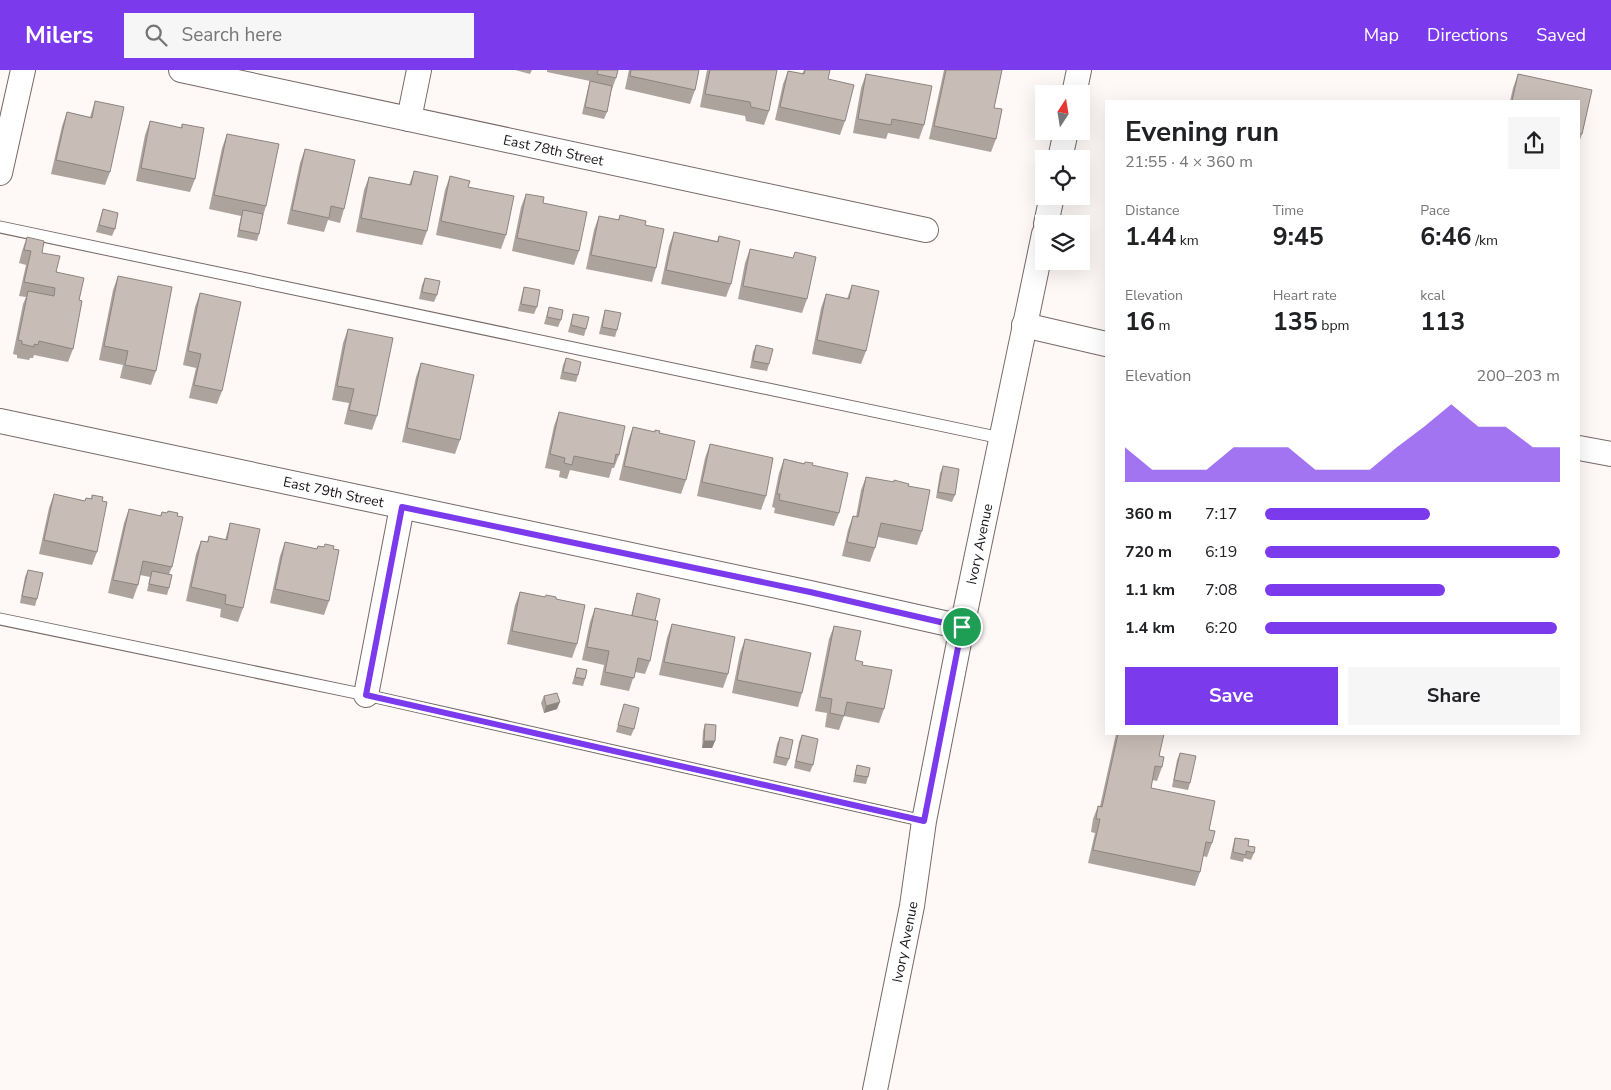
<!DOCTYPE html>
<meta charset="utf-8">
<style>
:root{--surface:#fff;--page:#f6f6f6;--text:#202124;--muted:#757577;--accent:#7c3aed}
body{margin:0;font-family:"Nunito Sans",sans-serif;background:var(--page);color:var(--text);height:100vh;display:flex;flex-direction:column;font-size:19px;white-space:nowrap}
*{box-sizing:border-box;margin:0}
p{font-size:16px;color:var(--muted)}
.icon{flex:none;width:28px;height:28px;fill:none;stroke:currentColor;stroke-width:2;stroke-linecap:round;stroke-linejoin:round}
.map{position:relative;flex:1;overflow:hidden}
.sheet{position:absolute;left:1105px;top:30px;width:475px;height:635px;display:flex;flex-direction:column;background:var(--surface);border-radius:0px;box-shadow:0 5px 20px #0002}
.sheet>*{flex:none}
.needle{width:32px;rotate:12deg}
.controls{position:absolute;left:1035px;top:15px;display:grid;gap:10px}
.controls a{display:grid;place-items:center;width:55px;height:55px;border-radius:0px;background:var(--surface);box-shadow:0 5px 20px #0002;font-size:25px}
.pin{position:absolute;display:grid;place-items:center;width:42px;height:42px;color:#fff;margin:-21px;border:2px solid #fff;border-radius:50%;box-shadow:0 1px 5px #0007}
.round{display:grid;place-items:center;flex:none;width:52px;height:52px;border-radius:0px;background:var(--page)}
.overview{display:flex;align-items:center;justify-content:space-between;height:85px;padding:0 20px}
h1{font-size:28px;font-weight:700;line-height:38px}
.figures{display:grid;grid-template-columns:repeat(3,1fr);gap:8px;height:85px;padding:5px 20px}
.figures div{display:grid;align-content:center}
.figures b{font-size:25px;font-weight:700}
.figures small{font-size:14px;font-weight:400}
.figures p{font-size:14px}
.chart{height:140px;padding:10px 20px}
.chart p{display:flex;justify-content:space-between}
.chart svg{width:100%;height:90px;margin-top:5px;fill:var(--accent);opacity:.7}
.action{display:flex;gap:10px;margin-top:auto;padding:10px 20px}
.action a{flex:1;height:58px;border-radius:0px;background:var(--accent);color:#fff;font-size:20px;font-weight:700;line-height:58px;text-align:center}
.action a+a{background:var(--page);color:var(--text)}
ul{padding:0 20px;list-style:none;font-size:16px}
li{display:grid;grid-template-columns:80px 60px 1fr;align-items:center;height:38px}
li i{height:12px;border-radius:6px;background:var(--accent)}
header{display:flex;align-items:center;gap:30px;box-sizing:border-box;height:70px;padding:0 25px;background:var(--accent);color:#fff}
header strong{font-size:24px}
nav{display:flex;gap:28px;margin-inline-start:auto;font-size:18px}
.search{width:350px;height:45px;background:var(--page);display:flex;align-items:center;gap:12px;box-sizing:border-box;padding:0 18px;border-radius:0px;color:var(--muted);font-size:19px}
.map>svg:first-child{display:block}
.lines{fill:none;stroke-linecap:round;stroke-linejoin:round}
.service-casing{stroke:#766966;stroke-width:13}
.minor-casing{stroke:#766966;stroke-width:26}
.service{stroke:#fff;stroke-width:11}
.minor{stroke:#fff;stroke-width:24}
.wall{fill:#aca39d}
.shaded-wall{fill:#8c847f}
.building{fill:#c8bdb6;stroke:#8c847f}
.route-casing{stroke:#fff;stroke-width:10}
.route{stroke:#7c3aed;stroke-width:6}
.labels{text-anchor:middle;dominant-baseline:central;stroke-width:5;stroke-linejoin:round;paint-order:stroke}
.street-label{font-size:14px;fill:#1b1615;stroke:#fff}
</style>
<header>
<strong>Milers</strong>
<div class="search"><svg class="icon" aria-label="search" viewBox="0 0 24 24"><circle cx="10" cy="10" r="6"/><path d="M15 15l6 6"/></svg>Search here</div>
<nav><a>Map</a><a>Directions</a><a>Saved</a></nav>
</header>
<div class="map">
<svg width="1611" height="1020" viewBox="0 0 1611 1020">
<rect width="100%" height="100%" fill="#fef8f6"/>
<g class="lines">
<defs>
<g id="service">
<polyline points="0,157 1001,368"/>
<polyline points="0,549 366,625 924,751"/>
</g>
<g id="minor">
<path id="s1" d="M181,0L926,160"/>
<polyline points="1074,24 1079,0"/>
<polyline points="409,49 419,0"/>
<polyline points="1060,89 1066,61"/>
<polyline points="0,103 23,0"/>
<polyline points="1046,154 1052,126"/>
<polyline points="1024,255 1106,274"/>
<path id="s2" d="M0,351L810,523L962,557"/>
<polyline points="1579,378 1611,384"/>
<polyline points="366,625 402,437"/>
<path id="s3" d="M875,1020L912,836L924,751L962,557L1044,164"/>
</g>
</defs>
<!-- service casing -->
<use href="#service" class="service-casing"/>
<!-- minor casing -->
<use href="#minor" class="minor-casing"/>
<!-- service -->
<use href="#service" class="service"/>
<!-- minor -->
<use href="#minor" class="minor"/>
</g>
<!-- wall -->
<g class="wall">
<polygon points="515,0 532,0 530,4"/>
<polygon points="547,0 618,0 616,8 611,22 607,42 604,49 582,44 588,18 590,11 547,2"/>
<polygon points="629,0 699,0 695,20 690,34 625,19"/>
<polygon points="707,0 777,0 769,41 764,55 746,51 745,46 700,37"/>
<polygon points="804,0 830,0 828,9 845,51 840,65 775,50 783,14 788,1 802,4"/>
<polygon points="944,0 1002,0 994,38 996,69 991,82 929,69"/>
<polygon points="866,4 924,55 919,69 888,63 886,69 853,63 861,18"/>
<polygon points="1518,4 1592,20 1582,64 1579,73 1579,31 1510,31 1513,18"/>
<polygon points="95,31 110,102 105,115 51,104 62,56 67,42 90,47"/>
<polygon points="150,51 181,58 182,54 195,109 190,122 136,111 145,65"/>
<polygon points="227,64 266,136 263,146 259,164 257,171 237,167 241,146 209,139 222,78"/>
<polygon points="305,79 344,139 340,153 328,150 324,162 287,154 300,93"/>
<polygon points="414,101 427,161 422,175 356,162 364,120 369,107 409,115"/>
<polygon points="450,106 468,117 506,165 501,179 436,165 445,120"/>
<polygon points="526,124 579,181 574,195 512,181 521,137"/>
<polygon points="103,139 115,159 112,166 96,162"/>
<polygon points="620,145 645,155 656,198 652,212 586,199 594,160 599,146 618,150"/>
<polygon points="674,162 717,171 719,166 731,214 726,227 661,214 669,176"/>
<polygon points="27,167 42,183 79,230 73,279 68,292 34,285 33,288 30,288 29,290 17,288 17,285 13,284 23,234 26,227 19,226 26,195 19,193 22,181"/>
<polygon points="750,179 793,188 795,182 807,229 802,243 738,229 745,193"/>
<polygon points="118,206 156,301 151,315 120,308 123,295 99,290 113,220"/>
<polygon points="425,208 437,225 434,232 419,229 422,215"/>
<polygon points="852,215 866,281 861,294 812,284 821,238 826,224 847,229"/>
<polygon points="524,217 537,237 534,244 518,241 522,224"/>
<polygon points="200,223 222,321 217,334 189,328 196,298 183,295 195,237"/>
<polygon points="549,237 561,250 558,257 544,254"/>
<polygon points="605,240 617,260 615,267 599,264 603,247"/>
<polygon points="573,244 586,259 584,266 568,262 571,251"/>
<polygon points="348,259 377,346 372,360 344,354 349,333 332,330 343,273"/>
<polygon points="756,275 769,294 767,301 750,298 753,282"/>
<polygon points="566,288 578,305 576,312 560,309 563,295"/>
<polygon points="421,293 460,370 455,384 402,372 416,307"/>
<polygon points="559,342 619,385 614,398 612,398 609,408 570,400 567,409 559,407 560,401 545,398 554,356"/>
<polygon points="633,357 659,363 686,410 681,424 619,410 628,371"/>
<polygon points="710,374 766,426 761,440 697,426 705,388"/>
<polygon points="784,389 812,395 839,443 834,456 774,443 775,438 772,437 779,403"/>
<polygon points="943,396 955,425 952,432 936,428 940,403"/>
<polygon points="866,407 908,416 922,461 917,475 878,467 875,478 870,492 842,486 848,460 853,446 856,447 861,420"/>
<polygon points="54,424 85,431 86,428 91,429 92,425 97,482 92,495 39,484 49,438"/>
<polygon points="129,439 160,446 162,442 172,497 169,504 169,518 167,525 147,521 150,507 140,505 138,515 133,529 108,523 124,453"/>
<polygon points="230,453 243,538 238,552 220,547 221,539 186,531 196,484 201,471 207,472 209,466 225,470"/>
<polygon points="285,472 317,479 318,476 324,477 325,474 329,531 324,545 270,533 280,486"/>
<polygon points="28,500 37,529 35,536 20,533 25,507"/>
<polygon points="520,522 556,529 577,574 572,588 507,574 515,535"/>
<polygon points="637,523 655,551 650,591 645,604 635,602 629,621 600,615 604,595 582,590 590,552 595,538 631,546 635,530"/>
<polygon points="672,554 728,604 723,618 659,605 667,568"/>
<polygon points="834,556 855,590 862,595 884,639 879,653 844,646 839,660 825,657 827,643 815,641 829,569"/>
<polygon points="745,569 802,623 798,637 732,623 740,583"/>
<polygon points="577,598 585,609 583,616 572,614"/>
<polygon points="544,626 557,639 544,643 541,633"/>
<polygon points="624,634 634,659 631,666 616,662"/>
<polygon points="705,654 715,671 712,678 702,678 703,661"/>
<polygon points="1116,664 1161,664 1159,686 1162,697 1157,711 1152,710 1151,718 1209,760 1212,773 1207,787 1203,786 1200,802 1195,816 1088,793 1095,763 1091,762 1093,749 1098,736 1100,736"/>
<polygon points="802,665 813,695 810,702 794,698 799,672"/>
<polygon points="780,667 789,689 786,696 773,693 777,674"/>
<polygon points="1180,683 1190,713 1188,720 1172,717 1177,690"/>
<polygon points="857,695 868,707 866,714 853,712"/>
<polygon points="1235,768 1248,776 1254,783 1251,790 1244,788 1243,792 1230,789 1233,775"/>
</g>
<!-- shaded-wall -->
<g class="shaded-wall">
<polygon points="560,632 557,639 544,643 546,636"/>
<polygon points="704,671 715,671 712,678 702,678"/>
</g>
<!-- building -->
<g class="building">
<polygon points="598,0 618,0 616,8 597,4"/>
<polygon points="631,0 699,0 695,20 630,6"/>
<polygon points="710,0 777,0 769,41 751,37 750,32 705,24"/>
<polygon points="805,0 830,0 828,9 854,15 845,51 780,37 788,1 804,4"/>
<polygon points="946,0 1002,0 994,38 1002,39 996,69 934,56"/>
<polygon points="866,4 932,16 924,55 892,49 891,55 858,49"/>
<polygon points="1518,4 1592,20 1582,64 1579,64 1579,31 1512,31"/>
<polygon points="590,11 612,16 607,42 585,37"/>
<polygon points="95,31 124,37 110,102 56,90 67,42 92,48"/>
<polygon points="150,51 182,58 182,54 204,58 195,109 141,98"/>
<polygon points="227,64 279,74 266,136 214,125"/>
<polygon points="305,79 355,90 344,139 331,136 329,148 292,140"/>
<polygon points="414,101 438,106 427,161 361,148 369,107 411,115"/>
<polygon points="450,106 470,111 468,117 514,126 506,165 441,151"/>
<polygon points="526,124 544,127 543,133 587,142 579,181 517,168"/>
<polygon points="103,139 118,143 115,159 99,155"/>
<polygon points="243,140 263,144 259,164 239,160"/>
<polygon points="620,145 646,151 645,155 664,159 656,198 591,185 599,146 619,150"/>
<polygon points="674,162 718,172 719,166 740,171 731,214 666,200"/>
<polygon points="27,167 44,171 42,183 60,186 56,202 84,208 79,230 82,231 73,279 39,271 38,275 34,274 34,277 22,274 22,271 18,270 28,221 54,226 55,218 24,212 31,181 24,180"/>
<polygon points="750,179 793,188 795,182 816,187 807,229 743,216"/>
<polygon points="118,206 172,217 156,301 125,295 128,281 104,276"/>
<polygon points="425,208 440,211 437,225 422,222"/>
<polygon points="852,215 879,221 866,281 817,270 826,224 849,229"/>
<polygon points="524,217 540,220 537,237 521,234"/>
<polygon points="200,223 241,232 222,321 194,315 201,284 188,281"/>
<polygon points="549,237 563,240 561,250 547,247"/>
<polygon points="605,240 621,243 617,260 602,257"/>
<polygon points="573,244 589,247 586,259 571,255"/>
<polygon points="348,259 393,268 377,346 349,340 354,319 337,316"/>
<polygon points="756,275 773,279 769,294 753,291"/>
<polygon points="566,288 581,292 578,305 563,302"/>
<polygon points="421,293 474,305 460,370 407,358"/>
<polygon points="559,342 625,356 619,385 616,384 614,394 574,386 572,395 564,393 565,388 550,384"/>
<polygon points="633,357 655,362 655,360 660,361 659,363 695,371 686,410 624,396"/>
<polygon points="710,374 773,388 766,426 702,412"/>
<polygon points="784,389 804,394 805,392 813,393 812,395 848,403 839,443 779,430 780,424 777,424"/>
<polygon points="943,396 959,399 955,425 938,422"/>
<polygon points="866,407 894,412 894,410 909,414 908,416 930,420 922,461 881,453 875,478 847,472 853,446 858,447"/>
<polygon points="54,424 85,431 86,428 92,429 92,425 103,427 102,431 107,432 97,482 44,470"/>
<polygon points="129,439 161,446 162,442 167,443 168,441 178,443 177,446 183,447 172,497 143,491 138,515 113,510"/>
<polygon points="230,453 260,459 243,538 225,534 226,525 191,517 201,471 208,472 209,466 227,470"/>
<polygon points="285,472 317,479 318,476 324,477 325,474 334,476 333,479 339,480 329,531 275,519"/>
<polygon points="28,500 43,503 37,529 22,526"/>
<polygon points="152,501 172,505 169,518 149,514"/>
<polygon points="520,522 545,527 546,525 556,527 556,529 585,535 577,574 512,561"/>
<polygon points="637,523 660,529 655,551 632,546"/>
<polygon points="595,538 658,551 650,591 638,588 634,608 605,602 609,581 587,577"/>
<polygon points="672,554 735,567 728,604 664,592"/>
<polygon points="834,556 861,561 855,590 863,592 862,595 892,600 884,639 847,632 844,646 830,643 832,629 820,627"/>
<polygon points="745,569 811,583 802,623 737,610"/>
<polygon points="577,598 587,600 585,609 575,607"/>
<polygon points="557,623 560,632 546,636 544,626"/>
<polygon points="624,634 639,638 634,659 618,655"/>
<polygon points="705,654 716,655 715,671 704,671"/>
<polygon points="1118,664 1164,664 1159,686 1164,687 1162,697 1155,696 1151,718 1215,731 1209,760 1215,761 1212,773 1206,772 1200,802 1093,780 1100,749 1096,749 1098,736 1102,737"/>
<polygon points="802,665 818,669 813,695 796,691"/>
<polygon points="780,667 793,670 789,689 776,686"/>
<polygon points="1180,683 1196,686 1190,713 1174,710"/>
<polygon points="857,695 870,698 868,707 855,705"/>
<polygon points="1235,768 1249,770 1248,776 1255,777 1254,783 1246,781 1246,785 1233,782"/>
</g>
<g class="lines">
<defs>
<polygon id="route" points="402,437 810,522 962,557 924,751 366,625"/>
</defs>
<!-- route casing -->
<use href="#route" class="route-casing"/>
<!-- route -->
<use href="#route" class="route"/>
</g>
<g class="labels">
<!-- street labels -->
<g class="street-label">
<text stroke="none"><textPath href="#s1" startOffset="381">East 78th Street</textPath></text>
<text stroke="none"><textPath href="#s2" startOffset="341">East 79th Street</textPath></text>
<text stroke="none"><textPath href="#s3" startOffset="556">Ivory Avenue</textPath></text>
<text stroke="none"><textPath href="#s3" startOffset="151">Ivory Avenue</textPath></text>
</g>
</g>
</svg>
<div class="controls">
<a><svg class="needle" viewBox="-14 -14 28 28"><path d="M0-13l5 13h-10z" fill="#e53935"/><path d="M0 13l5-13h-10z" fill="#757577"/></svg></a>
<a><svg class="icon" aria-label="locate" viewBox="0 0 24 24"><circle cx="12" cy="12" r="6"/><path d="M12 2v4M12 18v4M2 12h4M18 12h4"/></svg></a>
<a><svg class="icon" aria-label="layers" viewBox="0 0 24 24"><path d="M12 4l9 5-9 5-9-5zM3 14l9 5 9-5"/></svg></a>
</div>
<div class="pin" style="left:962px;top:557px;background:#1e9e55"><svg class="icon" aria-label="arrive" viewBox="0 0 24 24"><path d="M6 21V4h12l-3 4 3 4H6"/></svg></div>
<section class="sheet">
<div class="overview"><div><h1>Evening run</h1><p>21:55 · 4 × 360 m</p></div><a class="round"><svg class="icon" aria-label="share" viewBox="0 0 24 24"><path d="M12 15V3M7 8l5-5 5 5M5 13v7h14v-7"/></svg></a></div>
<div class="figures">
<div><p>Distance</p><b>1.44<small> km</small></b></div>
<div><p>Time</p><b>9:45</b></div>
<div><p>Pace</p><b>6:46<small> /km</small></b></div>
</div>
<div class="figures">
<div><p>Elevation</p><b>16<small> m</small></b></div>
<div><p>Heart rate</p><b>135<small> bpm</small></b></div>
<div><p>kcal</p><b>113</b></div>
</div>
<div class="chart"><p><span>Elevation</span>200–203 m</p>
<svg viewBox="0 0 160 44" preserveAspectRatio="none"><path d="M0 44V27L10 38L20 38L30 38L40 27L50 27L60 27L70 38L80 38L90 38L100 27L110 17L120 6L130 17L140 17L150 27L160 27V44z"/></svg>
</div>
<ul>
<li><b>360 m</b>7:17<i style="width:56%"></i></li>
<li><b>720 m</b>6:19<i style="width:100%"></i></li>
<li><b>1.1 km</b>7:08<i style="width:61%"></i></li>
<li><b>1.4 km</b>6:20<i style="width:99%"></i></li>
</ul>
<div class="action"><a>Save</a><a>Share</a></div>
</section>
</div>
